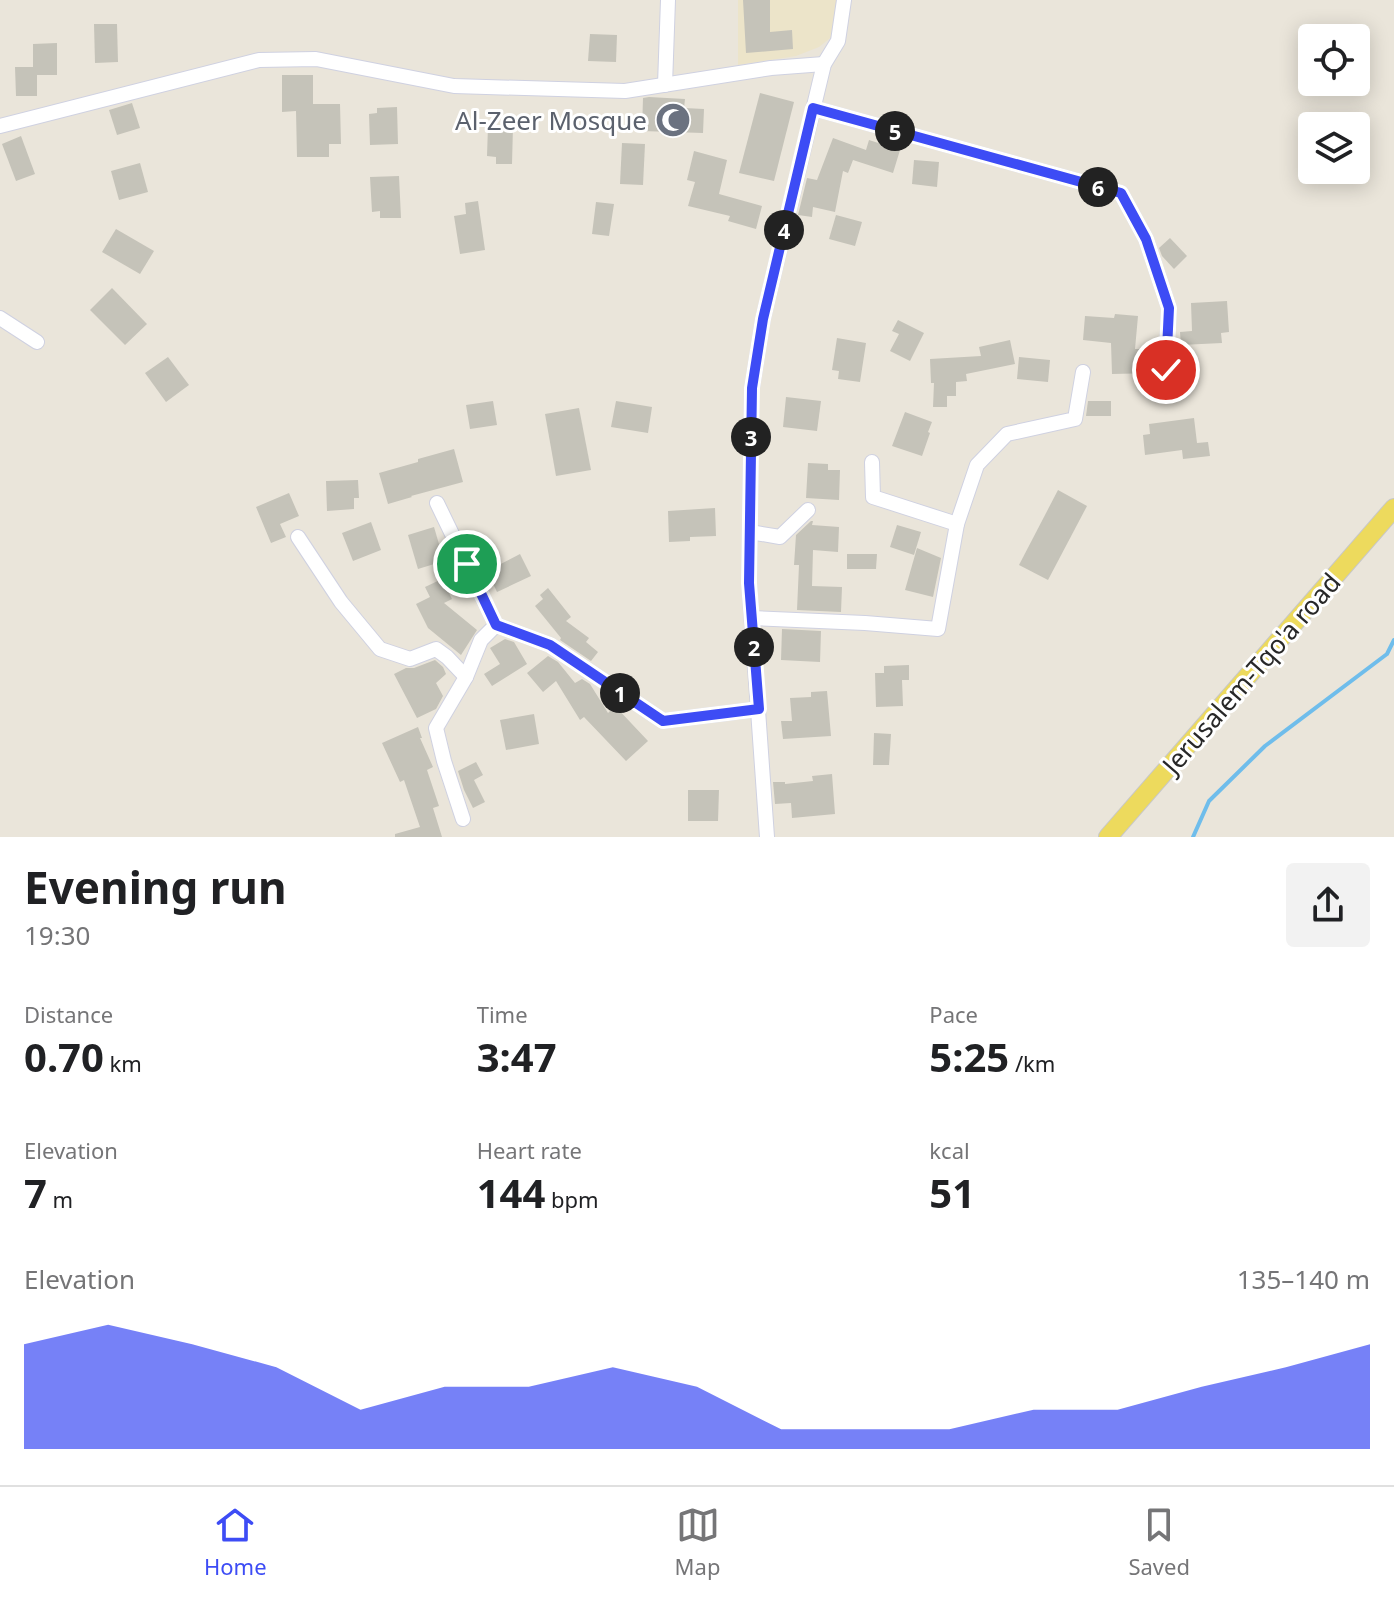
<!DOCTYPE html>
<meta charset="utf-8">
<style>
:root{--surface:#fff;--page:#f2f2f2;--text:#202124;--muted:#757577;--line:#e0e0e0;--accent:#3d4cf5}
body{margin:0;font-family:"Noto Sans",sans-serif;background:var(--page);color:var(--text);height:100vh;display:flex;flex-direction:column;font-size:30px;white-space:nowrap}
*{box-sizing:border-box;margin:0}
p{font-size:26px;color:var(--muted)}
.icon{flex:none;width:44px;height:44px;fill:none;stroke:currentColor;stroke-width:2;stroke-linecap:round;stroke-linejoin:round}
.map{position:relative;height:837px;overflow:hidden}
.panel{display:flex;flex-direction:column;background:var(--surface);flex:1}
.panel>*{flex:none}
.fabs{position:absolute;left:1298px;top:24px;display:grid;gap:16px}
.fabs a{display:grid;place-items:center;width:72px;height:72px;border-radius:8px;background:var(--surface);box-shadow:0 4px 20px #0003;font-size:40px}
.pin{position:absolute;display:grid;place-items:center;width:68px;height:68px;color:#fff;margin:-34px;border:4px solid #fff;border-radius:50%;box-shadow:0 2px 8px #0007}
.km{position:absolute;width:40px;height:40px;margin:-20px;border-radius:50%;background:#222;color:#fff;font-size:22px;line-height:40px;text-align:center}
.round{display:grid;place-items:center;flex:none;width:84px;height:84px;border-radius:8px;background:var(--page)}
.summary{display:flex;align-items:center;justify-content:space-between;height:136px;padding:0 24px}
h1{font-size:44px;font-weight:700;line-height:60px}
.stats{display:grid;grid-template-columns:repeat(3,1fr);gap:12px;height:136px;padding:8px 24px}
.stats div{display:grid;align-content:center}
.stats b{font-size:40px;font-weight:700}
.stats small{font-size:22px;font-weight:400}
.stats p{font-size:22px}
.chart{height:224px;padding:16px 24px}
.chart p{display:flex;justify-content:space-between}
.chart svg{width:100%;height:144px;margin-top:8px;fill:var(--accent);opacity:.7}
.tab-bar{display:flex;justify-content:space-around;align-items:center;height:112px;border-top:2px solid var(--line);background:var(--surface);font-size:22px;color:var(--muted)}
.tab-bar a{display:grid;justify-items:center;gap:4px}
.tab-bar .active{color:var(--accent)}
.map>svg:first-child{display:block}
.education{fill:#ece4c9}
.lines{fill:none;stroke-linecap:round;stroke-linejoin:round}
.stream{stroke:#6fbdeb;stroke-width:4}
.building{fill:#c5c3b9}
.minor-casing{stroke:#cfd1e1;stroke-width:16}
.major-casing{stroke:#c7c7c7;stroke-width:20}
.minor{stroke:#fff;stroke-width:14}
.major{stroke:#edda5d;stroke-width:18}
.route-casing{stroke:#fff;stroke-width:16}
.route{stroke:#3d4cf5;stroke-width:10}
.labels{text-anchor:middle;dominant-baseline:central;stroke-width:6;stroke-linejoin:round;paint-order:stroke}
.worship-label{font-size:26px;fill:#5b616d;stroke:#fff;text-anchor:end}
.street-label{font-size:26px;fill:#282828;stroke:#fff}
</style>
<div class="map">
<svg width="1394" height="837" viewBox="0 0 1394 837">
<rect width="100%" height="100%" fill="#eae5da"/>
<!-- education -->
<polygon class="education" points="738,0 840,0 834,35 819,47 796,56 738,65"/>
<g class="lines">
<!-- stream -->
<polyline class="stream" points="1193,837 1209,801 1265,746 1387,654 1394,640"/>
</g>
<!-- building -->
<g class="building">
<polygon points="743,0 770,0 770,32 792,30 793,49 746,53"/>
<polygon points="94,24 117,24 118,62 95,63"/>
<polygon points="590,34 617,35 616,62 588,61"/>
<polygon points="57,43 57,75 37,75 37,96 16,96 15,67 33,67 33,44"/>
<polygon points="282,75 313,75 313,104 340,104 341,144 329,144 329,157 297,157 296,111 282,112"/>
<polygon points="760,93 794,102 774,181 739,173"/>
<polygon points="649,97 685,99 684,108 704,109 703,133 642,131 643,98"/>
<polygon points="132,103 140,128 117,135 109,110"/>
<polygon points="397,107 398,144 370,145 369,114 377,113 377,108"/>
<polygon points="488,126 513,126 512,164 496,164 496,157 487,156"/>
<polygon points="21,136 35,174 16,181 2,144"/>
<polygon points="833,138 866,150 869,140 900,150 893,173 853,160 848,173 843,171 835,212 813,207 812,217 798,215 807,178 817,180"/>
<polygon points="622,143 645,144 643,185 620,184"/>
<polygon points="694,151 727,160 719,194 762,206 756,229 728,221 730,216 688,206 695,182 687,180"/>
<polygon points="914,160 939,162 937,187 912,184"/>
<polygon points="140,163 148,192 119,200 111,171"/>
<polygon points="399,176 401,218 380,218 380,211 372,212 370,177"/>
<polygon points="478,201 485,250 460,254 454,216 466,214 465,203"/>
<polygon points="596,202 614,204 609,236 592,234"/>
<polygon points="836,215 862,222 855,246 829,239"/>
<polygon points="116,229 154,251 140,274 102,252"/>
<polygon points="1170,238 1187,256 1174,269 1162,256 1159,248"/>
<polygon points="112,288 147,324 125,345 90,310"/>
<polygon points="1227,301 1229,332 1221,333 1222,343 1181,345 1180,332 1192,331 1191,303"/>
<polygon points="1115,314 1138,316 1135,349 1157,349 1157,373 1112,374 1111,343 1083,340 1085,316 1114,318"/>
<polygon points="898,320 924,333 910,361 890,351 899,334 892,331"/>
<polygon points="837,338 866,343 860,382 838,379 839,371 832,370"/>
<polygon points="1010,340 1015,364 966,374 967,381 956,382 956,396 947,396 947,407 933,407 934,383 931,383 930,359 981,356 979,347"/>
<polygon points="168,357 189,385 166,402 145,373"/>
<polygon points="1019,357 1050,360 1048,382 1017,379"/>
<polygon points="786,397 821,401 817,431 783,427"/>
<polygon points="493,401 497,425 470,429 466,405"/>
<polygon points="616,401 652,407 648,433 611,427"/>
<polygon points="1088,401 1111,401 1111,416 1086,416"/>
<polygon points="579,408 591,470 556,476 545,414"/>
<polygon points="905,412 932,422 928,432 930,433 922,456 892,446"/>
<polygon points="1194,418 1197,443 1208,442 1210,456 1183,459 1182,450 1145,455 1143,435 1150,434 1149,424"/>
<polygon points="454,449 463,482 411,496 412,497 388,504 379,473 418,462 418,459"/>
<polygon points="808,463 828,464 828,470 840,470 839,500 806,498"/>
<polygon points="358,480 359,498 354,498 354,509 327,511 326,481"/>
<polygon points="1058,490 1087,506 1048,580 1019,565"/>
<polygon points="289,493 299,516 280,524 286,537 271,543 256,507"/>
<polygon points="715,508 716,536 690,537 690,541 669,542 668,511"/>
<polygon points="811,521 813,521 812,525 839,527 838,552 813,550 812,586 842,587 841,612 797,610 799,565 794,565 796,535"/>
<polygon points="371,522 381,550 353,561 342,533"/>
<polygon points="897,525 921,532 914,555 890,547"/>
<polygon points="434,527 444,561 418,569 408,535"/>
<polygon points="917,548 941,558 933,597 905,590"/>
<polygon points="520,554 531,576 497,592 487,571"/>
<polygon points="847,554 877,554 876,569 847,569"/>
<polygon points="442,579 452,599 444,603 477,630 461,655 428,628 416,604 430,597 425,587"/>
<polygon points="548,588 571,617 566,621 589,638 586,642 598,652 591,661 560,640 561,638 535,606 543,599 540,595"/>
<polygon points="782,629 821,631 820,662 781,660"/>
<polygon points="505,639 514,642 527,664 492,686 484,674 500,664 490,648"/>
<polygon points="548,656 558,662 575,683 582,679 590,684 608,713 615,706 648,741 626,761 584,717 580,720 556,681 543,692 527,673"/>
<polygon points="435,660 443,667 446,674 436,683 443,696 436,709 417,718 394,674 406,668 414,668"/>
<polygon points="909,665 909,680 902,680 903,706 876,707 875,673 884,673 884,666"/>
<polygon points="827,691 831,736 783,739 781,721 792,721 790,698 811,697 811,692"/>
<polygon points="534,714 539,744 506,750 500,720"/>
<polygon points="418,727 422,738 420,738 433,767 427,770 439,806 433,808 442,837 395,837 395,834 420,827 404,780 400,782 382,743"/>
<polygon points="874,733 891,734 889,765 873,765"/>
<polygon points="476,762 483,775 474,780 485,802 473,808 464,790 458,771"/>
<polygon points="832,774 835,814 792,818 791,803 775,804 773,782 785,782 785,784 813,781 812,776"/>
<polygon points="688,790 719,790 718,821 688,821"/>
</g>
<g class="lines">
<defs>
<g id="minor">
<polyline points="665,85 668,0"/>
<polyline points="813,108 1121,193 1146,239 1169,308 1166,370"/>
<polyline points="0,126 259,60 316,59 454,86 625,91 771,68 824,64"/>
<polyline points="0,318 37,342"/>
<polyline points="872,462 873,497 957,524"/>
<polyline points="437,503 496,625 550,645 663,721 759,709"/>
<polyline points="750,532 780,537 808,510"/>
<polyline points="298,537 341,602 380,649 410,659 436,649 447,657 466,677"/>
<polyline points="752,618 865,623 938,629 957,524 977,465 1007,434 1075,419 1083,372"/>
<polyline points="463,819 444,761 436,728 466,677 481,640 496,625"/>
<polyline points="767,837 749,583 752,388 763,319 824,64 838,41 844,0"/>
</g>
<polyline id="major" points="1108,837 1394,508"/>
</defs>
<!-- minor casing -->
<use href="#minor" class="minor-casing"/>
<!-- major casing -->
<use href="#major" class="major-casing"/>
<!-- minor -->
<use href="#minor" class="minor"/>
<!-- major -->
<use href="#major" class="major"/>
</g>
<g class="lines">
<defs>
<polyline id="route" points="467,564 496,625 550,645 663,721 759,709 749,583 752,388 763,319 813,108 1121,193 1146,239 1169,308 1166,370"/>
</defs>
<!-- route casing -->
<use href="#route" class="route-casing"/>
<!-- route -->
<use href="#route" class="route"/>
</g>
<!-- icons -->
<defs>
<symbol id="mosque-disc" viewBox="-11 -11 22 22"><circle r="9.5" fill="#6b7280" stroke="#fff"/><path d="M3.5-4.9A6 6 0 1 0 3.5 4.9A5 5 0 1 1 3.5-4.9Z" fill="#fff"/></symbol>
</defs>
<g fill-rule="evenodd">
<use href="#mosque-disc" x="653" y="100" width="40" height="40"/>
</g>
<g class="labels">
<!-- worship labels -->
<g class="worship-label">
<text x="647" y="120">Al-Zeer Mosque</text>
</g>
<!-- street labels -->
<g class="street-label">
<text transform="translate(1251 673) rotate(-49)">Jerusalem-Tqo'a road</text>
</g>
</g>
</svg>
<div class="fabs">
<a><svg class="icon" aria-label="locate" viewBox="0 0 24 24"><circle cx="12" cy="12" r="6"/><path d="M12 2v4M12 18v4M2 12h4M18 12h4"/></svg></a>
<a><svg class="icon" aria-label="layers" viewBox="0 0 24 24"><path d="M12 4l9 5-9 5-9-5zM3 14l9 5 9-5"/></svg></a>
</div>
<div class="pin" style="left:467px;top:564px;background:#1e9e55"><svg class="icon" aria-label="arrive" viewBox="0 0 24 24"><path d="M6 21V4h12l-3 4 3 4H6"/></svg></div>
<div class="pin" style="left:1166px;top:370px;background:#d93025"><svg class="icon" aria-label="check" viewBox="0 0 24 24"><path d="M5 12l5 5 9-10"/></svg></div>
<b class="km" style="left:620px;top:693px">1</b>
<b class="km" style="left:754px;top:647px">2</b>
<b class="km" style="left:751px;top:437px">3</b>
<b class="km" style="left:784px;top:230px">4</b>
<b class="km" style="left:895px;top:131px">5</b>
<b class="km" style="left:1098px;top:187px">6</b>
</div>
<section class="panel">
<div class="summary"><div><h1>Evening run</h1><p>19:30</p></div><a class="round"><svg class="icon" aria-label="share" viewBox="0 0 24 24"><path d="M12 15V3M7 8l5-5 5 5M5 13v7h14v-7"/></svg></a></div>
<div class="stats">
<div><p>Distance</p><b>0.70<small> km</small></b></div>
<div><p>Time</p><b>3:47</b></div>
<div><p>Pace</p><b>5:25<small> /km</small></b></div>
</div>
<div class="stats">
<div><p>Elevation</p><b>7<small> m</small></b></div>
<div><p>Heart rate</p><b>144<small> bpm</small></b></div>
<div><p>kcal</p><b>51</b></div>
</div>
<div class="chart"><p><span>Elevation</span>135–140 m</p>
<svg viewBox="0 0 160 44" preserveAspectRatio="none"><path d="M0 44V12L10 6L20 12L30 19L40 32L50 25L60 25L70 19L80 25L90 38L100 38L110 38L120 32L130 32L140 25L150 19L160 12V44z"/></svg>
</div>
</section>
<nav class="tab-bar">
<a class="active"><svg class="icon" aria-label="home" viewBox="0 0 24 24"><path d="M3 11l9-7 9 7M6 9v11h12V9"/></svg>Home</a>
<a><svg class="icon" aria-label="map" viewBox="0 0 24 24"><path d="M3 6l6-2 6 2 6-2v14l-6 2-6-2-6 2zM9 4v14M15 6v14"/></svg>Map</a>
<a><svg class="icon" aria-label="saved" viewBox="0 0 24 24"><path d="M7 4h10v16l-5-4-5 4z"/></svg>Saved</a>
</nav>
